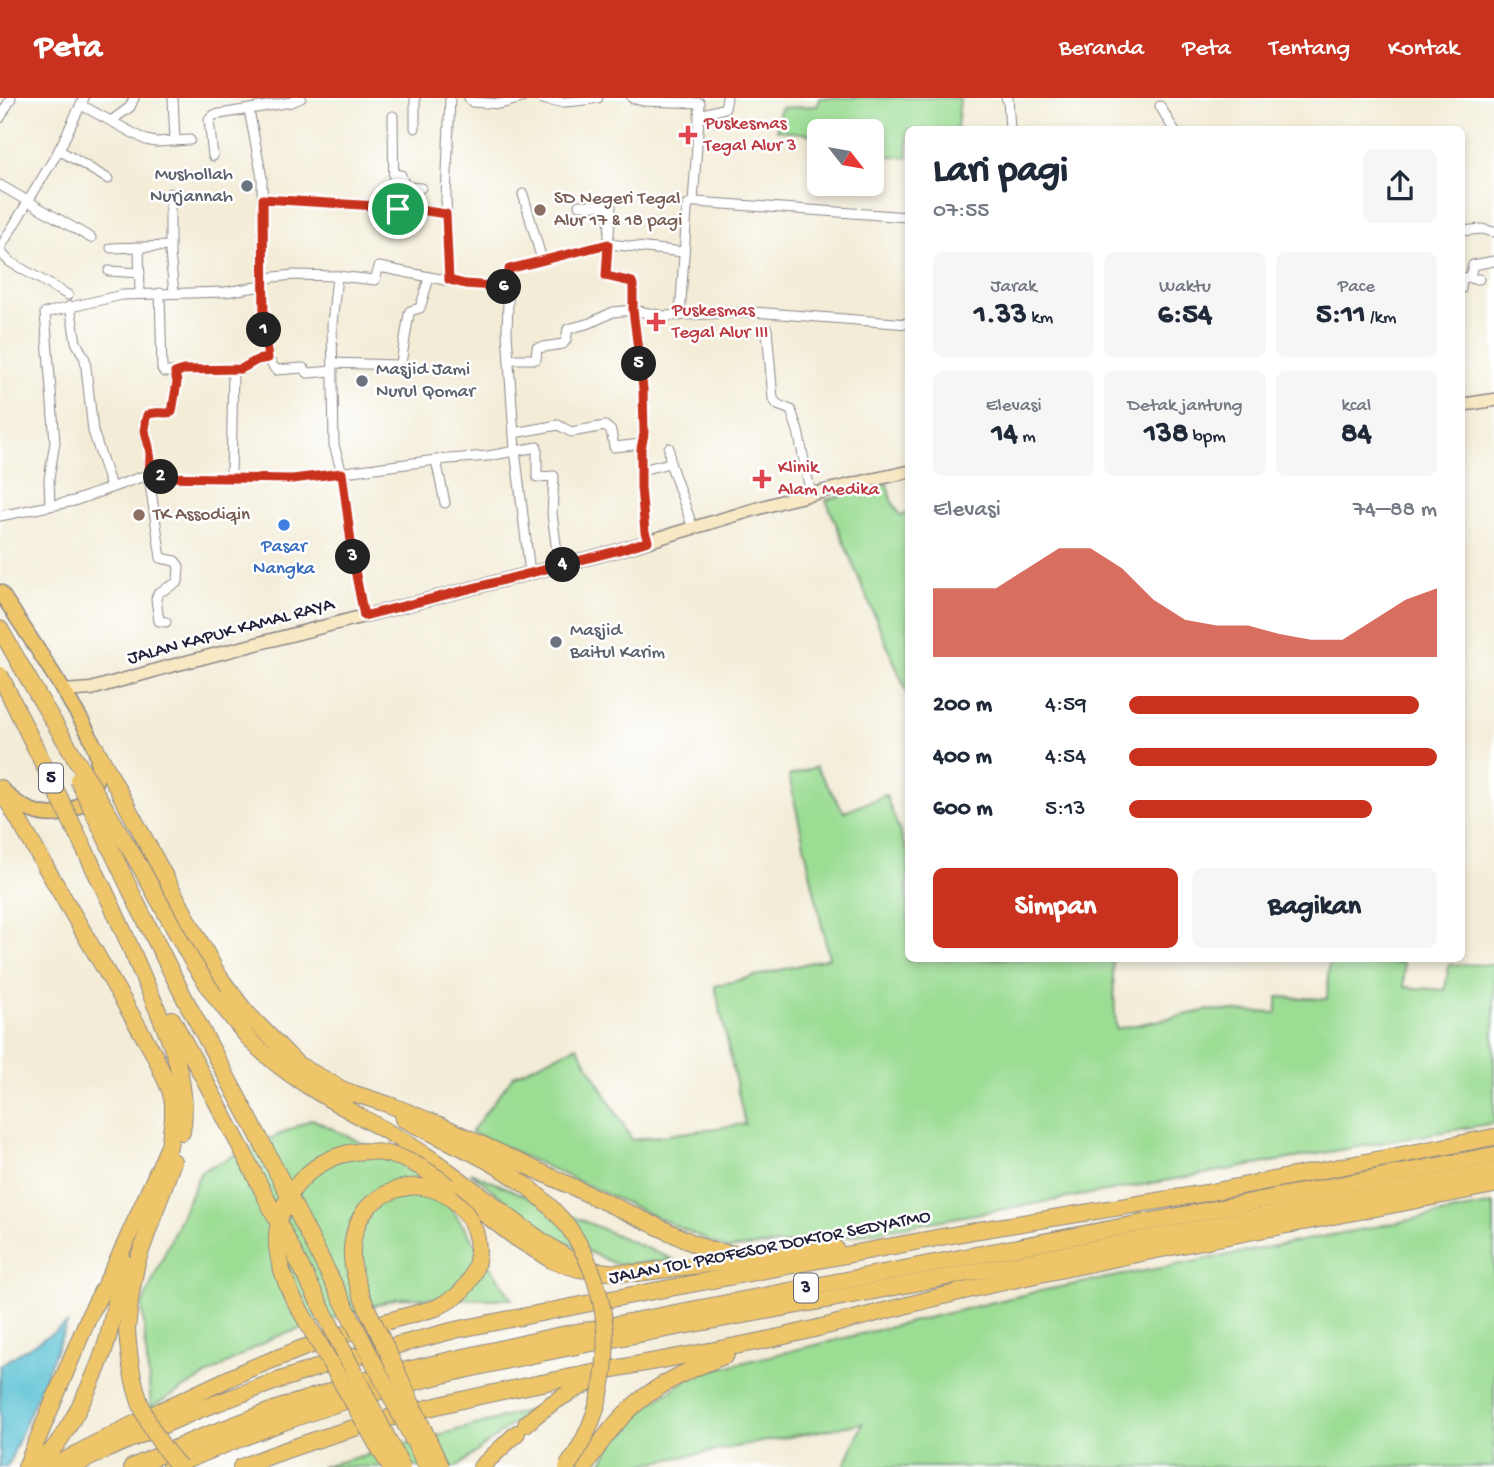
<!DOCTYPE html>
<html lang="id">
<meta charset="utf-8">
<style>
:root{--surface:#fff;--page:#f6f6f7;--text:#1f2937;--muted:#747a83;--accent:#c8321e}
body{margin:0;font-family:"Gochi Hand",sans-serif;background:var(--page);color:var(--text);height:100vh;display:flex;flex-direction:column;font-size:26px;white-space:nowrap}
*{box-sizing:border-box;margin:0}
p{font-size:23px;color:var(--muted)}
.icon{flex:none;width:38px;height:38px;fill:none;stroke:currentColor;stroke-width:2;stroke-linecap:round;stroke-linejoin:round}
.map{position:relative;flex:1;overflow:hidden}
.side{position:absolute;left:905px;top:28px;width:560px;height:836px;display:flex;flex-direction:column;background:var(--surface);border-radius:10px;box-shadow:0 4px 10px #0003}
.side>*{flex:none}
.needle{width:46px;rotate:121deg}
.tools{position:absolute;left:807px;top:21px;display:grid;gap:14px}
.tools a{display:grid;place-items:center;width:77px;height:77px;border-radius:10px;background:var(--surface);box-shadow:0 4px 10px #0003;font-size:35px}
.pin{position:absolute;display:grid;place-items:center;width:60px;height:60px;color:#fff;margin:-30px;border:4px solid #fff;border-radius:50%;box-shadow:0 2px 7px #0007}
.km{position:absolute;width:35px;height:35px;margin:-18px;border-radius:50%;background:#222;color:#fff;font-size:19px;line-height:35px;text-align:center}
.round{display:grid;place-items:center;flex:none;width:74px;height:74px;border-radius:10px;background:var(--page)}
.overview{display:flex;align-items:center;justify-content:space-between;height:119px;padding:0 28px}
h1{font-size:38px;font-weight:700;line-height:52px}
.figures{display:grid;grid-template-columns:repeat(3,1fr);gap:10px;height:119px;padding:7px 28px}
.figures div{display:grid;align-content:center;border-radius:10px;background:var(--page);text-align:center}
.figures b{font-size:30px;font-weight:700}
.figures small{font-size:19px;font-weight:400}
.figures p{font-size:19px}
.chart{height:196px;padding:14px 28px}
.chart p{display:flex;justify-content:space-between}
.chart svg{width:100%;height:126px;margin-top:7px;fill:var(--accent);opacity:.7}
.button{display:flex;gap:14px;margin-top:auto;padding:14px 28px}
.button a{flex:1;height:80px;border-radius:10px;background:var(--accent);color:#fff;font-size:28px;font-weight:700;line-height:80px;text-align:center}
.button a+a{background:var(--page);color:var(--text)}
ul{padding:0 28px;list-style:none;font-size:23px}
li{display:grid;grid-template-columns:112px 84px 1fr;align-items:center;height:52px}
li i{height:18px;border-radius:9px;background:var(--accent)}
header{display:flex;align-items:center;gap:42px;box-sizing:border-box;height:98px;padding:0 35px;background:var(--accent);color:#fff}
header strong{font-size:33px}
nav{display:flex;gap:38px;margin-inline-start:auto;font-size:24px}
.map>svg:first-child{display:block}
.green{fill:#9cdd94;stroke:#5f8068;stroke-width:2}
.water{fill:#56c0d3;stroke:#3c7187;stroke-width:2}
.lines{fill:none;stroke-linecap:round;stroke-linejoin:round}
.street-casing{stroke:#8a8789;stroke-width:11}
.secondary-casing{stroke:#8a8789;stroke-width:15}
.primary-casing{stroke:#8a8789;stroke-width:17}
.highway-casing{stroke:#8a8789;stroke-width:18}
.street{stroke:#fff;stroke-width:9}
.secondary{stroke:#f8e8c3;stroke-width:12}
.primary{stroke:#eec569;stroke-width:14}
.highway{stroke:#eec569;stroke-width:16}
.highway-bridge-casing{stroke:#8a8789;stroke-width:18;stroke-linecap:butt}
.highway-bridge{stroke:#eec569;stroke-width:16}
.route-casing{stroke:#fff;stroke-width:14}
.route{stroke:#c8321e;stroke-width:9}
.health-dot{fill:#e0444e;stroke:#fff;stroke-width:2.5}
.worship-dot{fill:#6b7280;stroke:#fff;stroke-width:2.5}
.education-dot{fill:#8d6e63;stroke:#fff;stroke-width:2.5}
.shop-dot{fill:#3f7fe0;stroke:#fff;stroke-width:2.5}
.labels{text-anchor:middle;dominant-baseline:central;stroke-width:5;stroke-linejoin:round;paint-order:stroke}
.shield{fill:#fff;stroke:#646476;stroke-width:2}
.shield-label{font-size:18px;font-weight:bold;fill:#22223b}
.health-label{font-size:19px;fill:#be3a42;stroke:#fff;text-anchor:start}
.worship-label{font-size:19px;fill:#5b616d;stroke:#fff;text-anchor:start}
.education-label{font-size:19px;fill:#785e54;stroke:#fff;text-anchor:start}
.shop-label{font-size:19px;fill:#366cbe;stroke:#fff}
.street-label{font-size:19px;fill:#22223b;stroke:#fff}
</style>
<header>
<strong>Peta</strong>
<nav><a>Beranda</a><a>Peta</a><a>Tentang</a><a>Kontak</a></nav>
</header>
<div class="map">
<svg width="1494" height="1369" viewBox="0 0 1494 1369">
<rect width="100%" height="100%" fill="#fff"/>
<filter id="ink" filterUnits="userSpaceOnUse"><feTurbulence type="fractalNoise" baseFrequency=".0143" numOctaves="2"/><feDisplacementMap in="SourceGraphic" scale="14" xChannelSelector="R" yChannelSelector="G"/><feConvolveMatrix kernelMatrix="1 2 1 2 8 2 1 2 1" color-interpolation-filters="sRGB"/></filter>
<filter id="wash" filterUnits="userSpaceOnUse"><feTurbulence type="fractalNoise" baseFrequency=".00686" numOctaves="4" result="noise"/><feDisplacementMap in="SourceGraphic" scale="28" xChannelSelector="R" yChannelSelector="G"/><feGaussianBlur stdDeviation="1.57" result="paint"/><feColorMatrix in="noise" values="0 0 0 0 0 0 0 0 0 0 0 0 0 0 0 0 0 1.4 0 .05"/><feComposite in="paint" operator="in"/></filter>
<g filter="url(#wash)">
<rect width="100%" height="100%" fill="#f3ecd7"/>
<!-- green -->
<g class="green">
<polygon points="819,0 960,0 957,31 908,32 908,60 872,56 872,33 819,33 819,51 815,50 816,37 777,32 780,10 817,8"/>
<polygon points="887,385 891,402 901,418 908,415 908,597 826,402"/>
<polygon points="816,669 844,714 886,697 908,757 908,861 1112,861 1116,931 1209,912 1276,915 1278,899 1327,901 1329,863 1404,865 1404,889 1445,892 1449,866 1494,867 1494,1025 833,1141 726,1151 471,1034 514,977 577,948 632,1042 745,1026 715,888 829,860 789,678"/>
<polygon points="312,1021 429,1077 512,1201 398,1200 272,1240 151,1309 142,1207 201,1073"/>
<polygon points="470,1074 674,1162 618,1167 544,1134"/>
<polygon points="1494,1106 1494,1369 844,1369 863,1325 627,1369 599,1369 615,1342 649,1307 695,1276 1035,1194"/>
<polygon points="530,1312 457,1369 321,1369"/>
</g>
<!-- water -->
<polygon class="water" points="67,1226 9,1365 6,1369 0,1369 0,1267"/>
</g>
<g filter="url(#ink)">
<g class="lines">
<defs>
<g id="street">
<polyline points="173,0 175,43"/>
<polyline points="415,0 415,30"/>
<polyline points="469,0 472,4 500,6 522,0"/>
<path d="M540,0C557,7 580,3 598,0"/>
<polyline points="632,0 643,3 700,5 693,104 688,107 687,112 680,218"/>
<polyline points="1006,0 1008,0 1010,32"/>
<polyline points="81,7 146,42 156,44 190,42"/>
<polyline points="1160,8 1174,32"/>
<polyline points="699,17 725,10 727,0"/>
<polyline points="393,18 394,109 398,111 413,111 446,116"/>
<polyline points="0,20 11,0"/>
<polyline points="111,23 130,9 134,0"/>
<polyline points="59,52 108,81"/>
<polyline points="213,58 209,22 214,17 291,4 301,0"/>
<polyline points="394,77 401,77 405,89 421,90"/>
<polyline points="0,87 91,140"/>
<polyline points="170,95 170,155 174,195"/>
<polyline points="523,96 542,162"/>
<polyline points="263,101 394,109"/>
<polyline points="696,104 908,119"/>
<polyline points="579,107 611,108 606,178 632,184 633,186 633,212 643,291 644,336 641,351 641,389 645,434 648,443"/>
<polyline points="1461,133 1482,131 1494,134"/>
<polyline points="111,150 170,148"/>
<polyline points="139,150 140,196"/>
<polyline points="109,173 140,175"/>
<polyline points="337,178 332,226 334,347 342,375 353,467 364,518"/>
<polyline points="1469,179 1473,181 1479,181"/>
<polyline points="264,180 294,177 337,178 375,182 379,169 465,186 508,189"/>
<polyline points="449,182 446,100 450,0"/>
<polyline points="263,188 264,233 268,260"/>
<polyline points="1461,191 1462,181 1470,178 1473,167 1494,163"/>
<polyline points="160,195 162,271 164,274 174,274 176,278 174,309 171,315 158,314 148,316 145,322 144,330 150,355 149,379 161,460 175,463 179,468 178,484 158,495 156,501 159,523 166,524"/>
<polyline points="68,197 10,164 4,158 0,150 59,52 84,0"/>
<polyline points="70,208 76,244 85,261 93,333 111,389"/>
<polyline points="767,231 773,301 778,307 791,312 798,333 811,397"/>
<polyline points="509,261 536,261 537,250 563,246 566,242 568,231 590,225 613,214 633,212 664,218 754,214 908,226"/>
<polyline points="333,265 398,267 401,265 409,216 410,213 420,210 429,180"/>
<path d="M175,275L183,272L243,271C251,264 258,262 268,260L275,271L277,272L303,270L308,275L333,273"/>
<polyline points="514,335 558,327 571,334 605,328 611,333 614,349 642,346"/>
<polyline points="669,350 670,365 693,430"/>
<polyline points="436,362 445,405"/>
<polyline points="641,372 670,365"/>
<polyline points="231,379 233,271"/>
<polyline points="50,408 49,381 55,344 45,215 122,197 225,194 263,188 262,80 249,12"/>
<polyline points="0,418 74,403 141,379 292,381 436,362 488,358 537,349 537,379 554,378 552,416 559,468"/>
<polyline points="530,475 515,352 507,235 509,171 608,146 684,154"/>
</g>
<g id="secondary">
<polyline points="1461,307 1494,302"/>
<polyline points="63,593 91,591 167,569 616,453 783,403 871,382 908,374"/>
</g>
<path id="primary" d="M0,494C23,528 45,563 67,598C76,615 89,632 95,650C104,677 91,707 63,715C42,721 20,710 5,694"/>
<g id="highway">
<polyline points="0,531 40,601"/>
<polyline points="95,649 218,877 245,913 296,965"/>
<polyline points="0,690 154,956 170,992 173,1005 173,1020 169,1048 116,1166 90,1216 26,1369"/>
<path d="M100,783C116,815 130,848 144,881C165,930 191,979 182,1034"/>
<polyline points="138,808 186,903 258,1037"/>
<path d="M215,898C233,921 249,944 272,962C319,1001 377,1024 427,1058C476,1091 520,1131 571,1162"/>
<polyline points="172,921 240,1048"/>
<polyline points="288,961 351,996"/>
<polyline points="343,992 390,1007 440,1027 695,1146 713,1153 736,1156"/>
<path d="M403,1021C446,1043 493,1061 531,1091"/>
<polyline points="448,1088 516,1140 553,1163 579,1171 609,1174 637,1175 835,1150"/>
<polyline points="127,1231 131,1195 137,1164 173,1063"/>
<path d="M526,1326C548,1305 573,1292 601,1279"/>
<path d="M32,1369C40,1363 47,1358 53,1351C73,1326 100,1271 108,1239C114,1215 117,1190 125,1165"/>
<polyline points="53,1369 94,1346 162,1312 249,1271 303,1250 370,1228 436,1210 457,1198"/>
<polyline points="71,1369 101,1354 201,1311 271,1285 337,1263 455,1232 611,1201 979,1132 1206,1095 1494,1039"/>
<polyline points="132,1369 194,1342 276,1311 367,1281 556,1238 1494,1057"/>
<path d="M170,1369C231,1344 292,1319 355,1300C513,1255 676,1230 837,1200C1056,1158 1275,1117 1494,1073"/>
<path d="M241,1369C407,1302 586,1278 761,1243C830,1229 899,1208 968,1192C1142,1152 1319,1122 1494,1087"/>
<polyline points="481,1369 517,1335"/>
<path d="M585,1369C623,1305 659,1283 726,1257"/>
</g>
</defs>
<!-- street casing -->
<use href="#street" class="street-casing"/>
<!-- secondary casing -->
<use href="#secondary" class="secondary-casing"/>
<!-- primary casing -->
<use href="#primary" class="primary-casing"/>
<!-- highway casing -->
<use href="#highway" class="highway-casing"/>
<!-- street -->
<use href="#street" class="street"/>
<!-- secondary -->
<use href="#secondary" class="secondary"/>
<!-- primary -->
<use href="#primary" class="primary"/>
<!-- highway -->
<use href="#highway" class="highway"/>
<defs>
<g id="highway-bridge">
<polyline points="0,577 100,783"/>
<polyline points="40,601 141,770 192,863 215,898"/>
<polyline points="78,682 138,808"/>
<polyline points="258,1037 427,1369"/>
<polyline points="240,1048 402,1369"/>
<path d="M531,1091C545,1103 558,1116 569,1130C619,1202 617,1299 567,1369"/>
<path d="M127,1231C130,1285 142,1329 180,1369"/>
<path d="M390,1369L292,1198C285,1182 278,1165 277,1147C274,1091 326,1044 382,1055C407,1059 428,1072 448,1088"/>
<path d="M441,1369C422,1329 404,1288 385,1248C373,1222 358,1196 353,1168C350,1151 353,1132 362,1117C368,1107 376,1101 386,1096C451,1063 511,1148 457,1198"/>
</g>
</defs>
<!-- highway-bridge casing -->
<use href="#highway-bridge" class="highway-bridge-casing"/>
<!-- highway-bridge -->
<use href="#highway-bridge" class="highway-bridge"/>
</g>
</g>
<g class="lines" filter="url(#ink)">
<defs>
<path id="route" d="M263,101L394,109L398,111H413L446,116L449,182L465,186L508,189L509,171L608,146L606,178L632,184L633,187V212L643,291L644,336L641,351V389L645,434L648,443L616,453L364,518L354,467L342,375L292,381L149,379C149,372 150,364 150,356C149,341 141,333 147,317C155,312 164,317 172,314L177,284L175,275L183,272L241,271L257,262L268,260L264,233Z"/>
</defs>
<!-- route casing -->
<use href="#route" class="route-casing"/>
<!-- route -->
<use href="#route" class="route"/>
</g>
<!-- markers -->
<g class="health-dot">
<path d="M684.5 26.5h7v7h7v7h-7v7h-7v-7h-7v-7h7z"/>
<path d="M652.5 213.5h7v7h7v7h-7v7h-7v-7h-7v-7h7z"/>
<path d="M758.5 370.5h7v7h7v7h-7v7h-7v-7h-7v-7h7z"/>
</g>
<g class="worship-dot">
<circle cx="247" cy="88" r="7"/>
<circle cx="362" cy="283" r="7"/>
<circle cx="556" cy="544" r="7"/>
</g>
<g class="education-dot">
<circle cx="540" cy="112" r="7"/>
<circle cx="139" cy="417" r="7"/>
</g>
<circle class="shop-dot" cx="284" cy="427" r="7"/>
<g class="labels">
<!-- shield labels -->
<g class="shield">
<rect x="39" y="665.5" width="24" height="29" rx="5"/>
<rect x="794" y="1175.5" width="24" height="29" rx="5"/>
</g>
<g class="shield-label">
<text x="51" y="680">5</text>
<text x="806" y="1190">3</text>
</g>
<!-- health labels -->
<g class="health-label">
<text x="704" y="26">Puskesmas<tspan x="704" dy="22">Tegal Alur 3</tspan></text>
<text x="672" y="213">Puskesmas<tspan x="672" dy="22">Tegal Alur III</tspan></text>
<text x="778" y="370">Klinik<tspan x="778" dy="22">Alam Medika</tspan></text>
</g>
<!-- worship labels -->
<g class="worship-label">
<text x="233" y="77" text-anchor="end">Mushollah<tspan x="233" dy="22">Nurjannah</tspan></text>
<text x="376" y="272">Masjid Jami<tspan x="376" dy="22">Nurul Qomar</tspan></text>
<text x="570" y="533">Masjid<tspan x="570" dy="22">Baitul Karim</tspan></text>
</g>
<!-- education labels -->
<g class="education-label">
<text x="554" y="101">SD Negeri Tegal<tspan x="554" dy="22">Alur 17 &amp; 18 pagi</tspan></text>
<text x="153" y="417">TK Assodiqin</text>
</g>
<!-- shop labels -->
<g class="shop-label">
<text x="284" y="449">Pasar<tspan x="284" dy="22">Nangka</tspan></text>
</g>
<!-- street labels -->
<g class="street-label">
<text transform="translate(231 534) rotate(-15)">JALAN KAPUK KAMAL RAYA</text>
<text transform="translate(770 1150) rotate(-11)">JALAN TOL PROFESOR DOKTOR SEDYATMO</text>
</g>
</g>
</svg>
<div class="tools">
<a><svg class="needle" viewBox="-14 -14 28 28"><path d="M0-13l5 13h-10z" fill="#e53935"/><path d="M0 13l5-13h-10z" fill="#747a83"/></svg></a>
</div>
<div class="pin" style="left:398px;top:111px;background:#1e9e55"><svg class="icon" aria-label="arrive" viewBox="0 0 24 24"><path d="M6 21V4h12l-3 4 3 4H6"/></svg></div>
<b class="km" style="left:264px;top:232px">1</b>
<b class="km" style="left:161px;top:379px">2</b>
<b class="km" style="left:353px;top:459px">3</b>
<b class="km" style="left:563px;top:467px">4</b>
<b class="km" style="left:639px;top:266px">5</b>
<b class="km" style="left:504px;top:189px">6</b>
<section class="side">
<div class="overview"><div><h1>Lari pagi</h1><p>07:55</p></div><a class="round"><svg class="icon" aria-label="share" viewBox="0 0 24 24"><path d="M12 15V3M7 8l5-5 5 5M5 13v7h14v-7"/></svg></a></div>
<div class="figures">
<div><p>Jarak</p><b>1.33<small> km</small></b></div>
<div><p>Waktu</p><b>6:54</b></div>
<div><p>Pace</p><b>5:11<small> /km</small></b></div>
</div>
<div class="figures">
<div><p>Elevasi</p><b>14<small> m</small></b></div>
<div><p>Detak jantung</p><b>138<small> bpm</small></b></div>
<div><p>kcal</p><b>84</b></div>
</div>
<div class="chart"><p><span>Elevasi</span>74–88 m</p>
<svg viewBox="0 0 160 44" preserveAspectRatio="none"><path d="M0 44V20L10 20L20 20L30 13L40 6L50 6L60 13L70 24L80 31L90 33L100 33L110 36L120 38L130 38L140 31L150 24L160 20V44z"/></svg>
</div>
<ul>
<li><b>200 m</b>4:59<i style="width:94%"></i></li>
<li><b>400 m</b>4:54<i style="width:100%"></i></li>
<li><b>600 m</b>5:13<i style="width:79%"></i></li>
</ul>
<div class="button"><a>Simpan</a><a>Bagikan</a></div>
</section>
</div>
